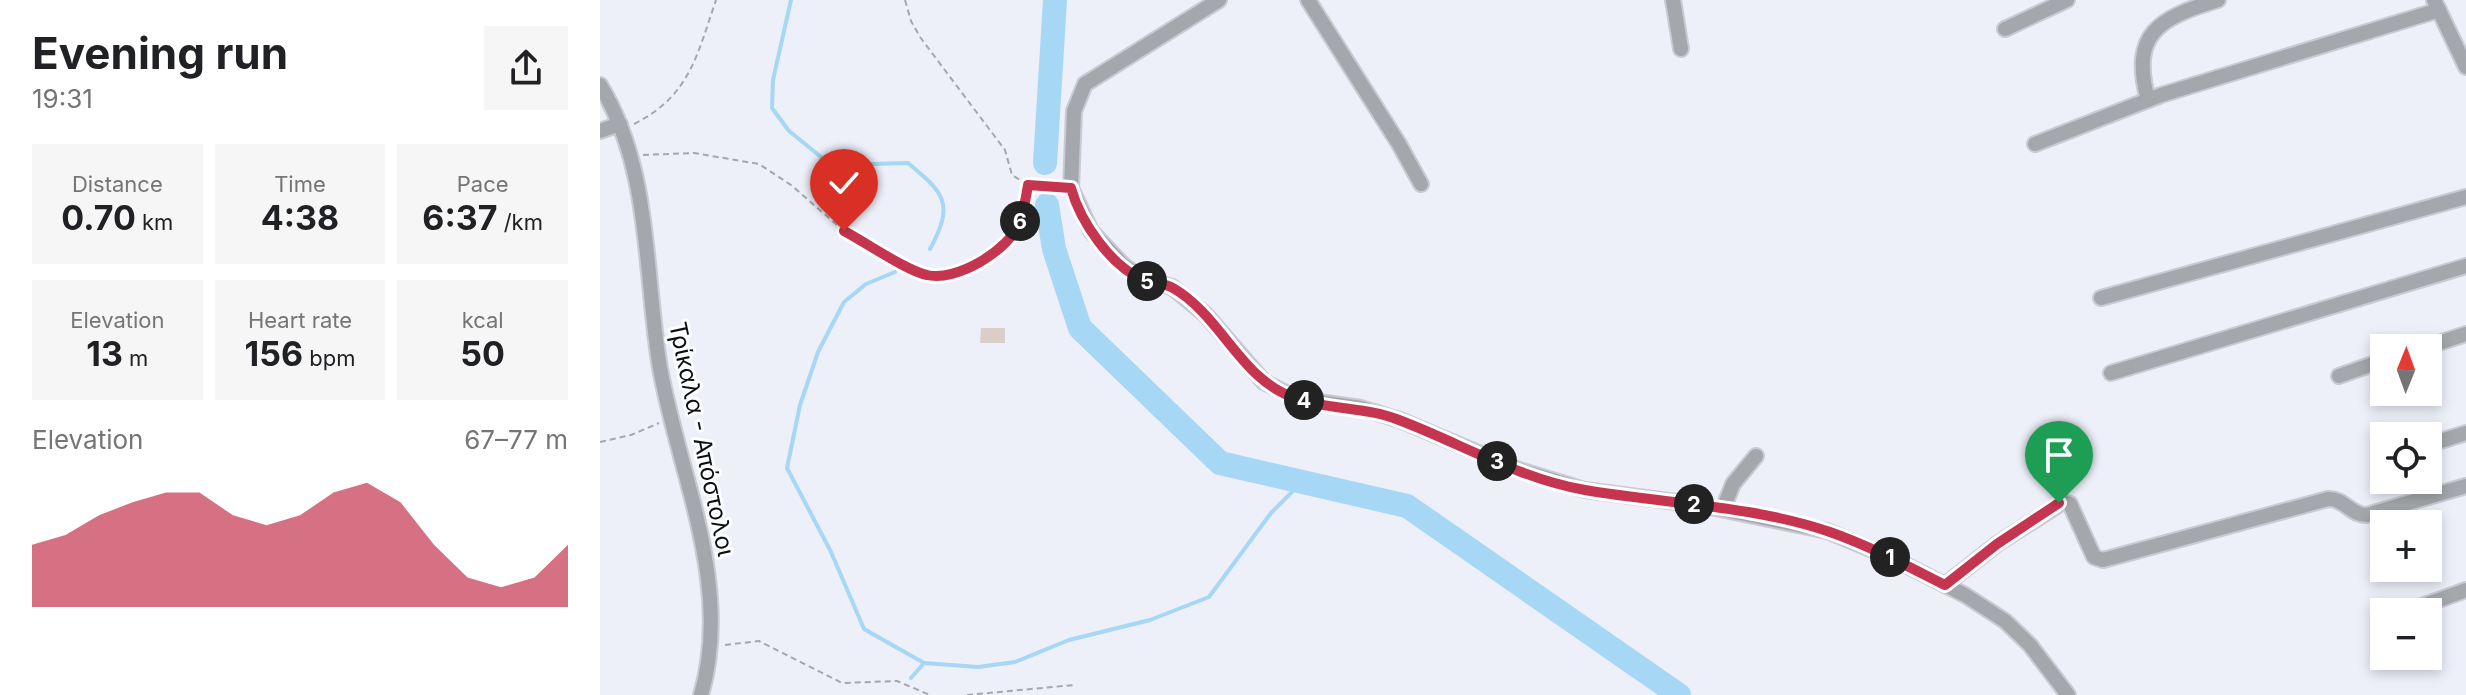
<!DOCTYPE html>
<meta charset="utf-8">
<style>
:root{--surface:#fff;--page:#f6f6f6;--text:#202124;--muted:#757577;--accent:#c53550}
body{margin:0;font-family:Inter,sans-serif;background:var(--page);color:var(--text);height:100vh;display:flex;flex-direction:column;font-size:30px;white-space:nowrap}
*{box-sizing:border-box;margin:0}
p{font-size:26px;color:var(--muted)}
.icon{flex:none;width:44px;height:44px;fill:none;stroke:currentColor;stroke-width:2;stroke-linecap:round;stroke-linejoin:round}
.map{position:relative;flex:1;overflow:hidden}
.sheet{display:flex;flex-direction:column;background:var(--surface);width:600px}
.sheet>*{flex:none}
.needle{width:52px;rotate:1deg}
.buttons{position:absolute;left:1770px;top:334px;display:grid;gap:16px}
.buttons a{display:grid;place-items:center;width:72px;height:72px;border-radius:0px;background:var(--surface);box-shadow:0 4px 12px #0003;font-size:40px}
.pin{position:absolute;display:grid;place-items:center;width:68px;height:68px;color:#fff;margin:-82px -34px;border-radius:50% 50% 50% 0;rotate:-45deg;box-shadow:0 0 8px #0007}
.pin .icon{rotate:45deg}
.km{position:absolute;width:40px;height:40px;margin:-20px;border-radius:50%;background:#222;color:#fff;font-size:22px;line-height:40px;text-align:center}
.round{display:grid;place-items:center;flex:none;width:84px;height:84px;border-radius:0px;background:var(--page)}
.headline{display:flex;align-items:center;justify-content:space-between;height:136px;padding:0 32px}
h1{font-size:44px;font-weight:700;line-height:60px}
.stats{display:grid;grid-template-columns:repeat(3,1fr);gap:12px;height:136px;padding:8px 32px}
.stats div{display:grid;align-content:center;border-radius:0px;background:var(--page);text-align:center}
.stats b{font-size:34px;font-weight:700}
.stats small{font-size:22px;font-weight:400}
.stats p{font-size:22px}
.chart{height:224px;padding:16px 32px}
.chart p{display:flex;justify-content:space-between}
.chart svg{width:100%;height:144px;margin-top:8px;fill:var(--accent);opacity:.7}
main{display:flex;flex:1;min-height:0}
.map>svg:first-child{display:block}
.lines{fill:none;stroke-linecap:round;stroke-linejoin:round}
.stream{stroke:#a6d7f5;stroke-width:4}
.river{stroke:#a6d7f5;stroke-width:24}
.building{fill:#d9ceca}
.minor-casing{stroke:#c9cbd4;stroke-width:18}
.path{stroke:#a5a7ae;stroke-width:2;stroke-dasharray:6 4;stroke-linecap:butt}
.minor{stroke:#a4a7ab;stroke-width:14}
.route-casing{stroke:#fff;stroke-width:16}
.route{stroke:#c53550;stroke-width:10}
.labels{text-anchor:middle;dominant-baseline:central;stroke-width:6;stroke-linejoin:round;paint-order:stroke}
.street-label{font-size:24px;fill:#0c0d10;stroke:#fcfdff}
</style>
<main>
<section class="sheet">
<div class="headline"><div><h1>Evening run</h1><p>19:31</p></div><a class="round"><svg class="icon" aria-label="share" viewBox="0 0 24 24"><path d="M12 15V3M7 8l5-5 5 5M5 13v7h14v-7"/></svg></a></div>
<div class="stats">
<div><p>Distance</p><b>0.70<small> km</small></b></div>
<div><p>Time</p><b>4:38</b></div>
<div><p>Pace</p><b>6:37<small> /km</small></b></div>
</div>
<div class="stats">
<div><p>Elevation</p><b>13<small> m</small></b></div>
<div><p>Heart rate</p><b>156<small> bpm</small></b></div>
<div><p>kcal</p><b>50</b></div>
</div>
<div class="chart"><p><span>Elevation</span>67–77 m</p>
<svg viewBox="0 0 160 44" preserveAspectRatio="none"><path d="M0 44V25L10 22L20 16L30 12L40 9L50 9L60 16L70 19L80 16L90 9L100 6L110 12L120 25L130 35L140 38L150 35L160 25V44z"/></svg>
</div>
</section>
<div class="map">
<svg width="1866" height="695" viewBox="0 0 1866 695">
<rect width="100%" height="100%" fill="#edeff9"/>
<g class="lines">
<!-- stream -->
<g class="stream">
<path d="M191,0L173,80L172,108L189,131L231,165L308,163C344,193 355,203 330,249"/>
<polyline points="295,272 266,284 244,302 218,352 200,405 187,468 231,552 264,629 324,663"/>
<polyline points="311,678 324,663 378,667 415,662 469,640 550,620 609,597 671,513 702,482"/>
</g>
<!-- river -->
<g class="river">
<polyline points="445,163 455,0"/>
<polyline points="447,205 454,249 480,328 620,463 807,506 1079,695"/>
</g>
</g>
<!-- building -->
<polygon class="building" points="381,328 405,328 405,343 380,343"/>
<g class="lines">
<defs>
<g id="minor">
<polyline points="619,0 485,84 474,111 471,188 491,231 523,265 542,279 572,287 606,315 664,382 698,399 761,408 800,420 919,470 985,490 1106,506 1227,531 1292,558 1365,595 1405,621 1430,645 1468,695"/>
<polyline points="708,0 799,144 821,184"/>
<polyline points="1073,0 1081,49"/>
<polyline points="1834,0 1866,67"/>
<polyline points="1405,29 1467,0"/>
<path d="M0,85C52,170 44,273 60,368C79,475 133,585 101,695"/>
<path d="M1548,100C1530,33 1559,18 1618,0"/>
<polyline points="0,131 20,124"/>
<polyline points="1435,144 1561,95 1839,10"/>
<polyline points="1501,298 1866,197"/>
<polyline points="1823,348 1866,334"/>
<polyline points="1511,373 1866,266"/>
<polyline points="1739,376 1784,360"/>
<polyline points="1828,445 1866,433"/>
<polyline points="1123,509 1133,484 1156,456"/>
<path d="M1345,585L1397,544L1463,502L1470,504L1494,557L1503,560L1728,499C1744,498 1750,515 1767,515L1866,486"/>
<polyline points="1814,609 1866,590"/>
</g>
</defs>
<!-- minor casing -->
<use href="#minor" class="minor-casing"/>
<!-- path -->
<g class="path">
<polyline points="305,0 311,21 320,37 405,150 412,175 428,185 458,187"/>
<path d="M34,124C90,96 97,55 116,0"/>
<polyline points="43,155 94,153 159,164 191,185 244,231 325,275 346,277 379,262 402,244 419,225 428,185"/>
<polyline points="0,442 31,435 59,423"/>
<polyline points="125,645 159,641 242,683 297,681 330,695"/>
<polyline points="367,695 474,685"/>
</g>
<!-- minor -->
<use href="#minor" class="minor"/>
</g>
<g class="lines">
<defs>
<path id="route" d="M244,231C265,242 307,271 327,275C357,282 409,250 420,222C424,210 426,197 428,185L471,188C480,221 511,267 544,280C554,284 565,283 573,288C623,317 641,382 698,399C731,410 766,407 799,420C860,443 920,479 985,490C1066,504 1151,505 1230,532C1270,546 1307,566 1345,585L1397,544L1459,503"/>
</defs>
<!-- route casing -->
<use href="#route" class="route-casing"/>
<!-- route -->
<use href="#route" class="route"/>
</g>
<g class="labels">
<!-- street labels -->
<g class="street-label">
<text transform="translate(102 439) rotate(78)">Τρίκαλα - Απόστολοι</text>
</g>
</g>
</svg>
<div class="buttons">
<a><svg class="needle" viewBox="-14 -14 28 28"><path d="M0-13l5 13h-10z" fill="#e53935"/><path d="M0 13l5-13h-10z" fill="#757577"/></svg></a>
<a><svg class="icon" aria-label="locate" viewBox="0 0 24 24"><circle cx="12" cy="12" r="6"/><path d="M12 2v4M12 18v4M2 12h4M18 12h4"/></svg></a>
<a>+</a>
<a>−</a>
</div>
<div class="pin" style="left:1459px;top:503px;background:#1e9e55"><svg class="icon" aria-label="arrive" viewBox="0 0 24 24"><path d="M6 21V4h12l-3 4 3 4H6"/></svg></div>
<div class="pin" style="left:244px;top:231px;background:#d93025"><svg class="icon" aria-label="check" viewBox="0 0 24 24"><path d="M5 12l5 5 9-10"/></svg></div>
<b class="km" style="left:1290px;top:557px">1</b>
<b class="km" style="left:1094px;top:504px">2</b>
<b class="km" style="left:897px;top:461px">3</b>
<b class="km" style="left:704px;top:400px">4</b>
<b class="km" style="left:547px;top:281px">5</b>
<b class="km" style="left:420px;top:221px">6</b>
</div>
</main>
